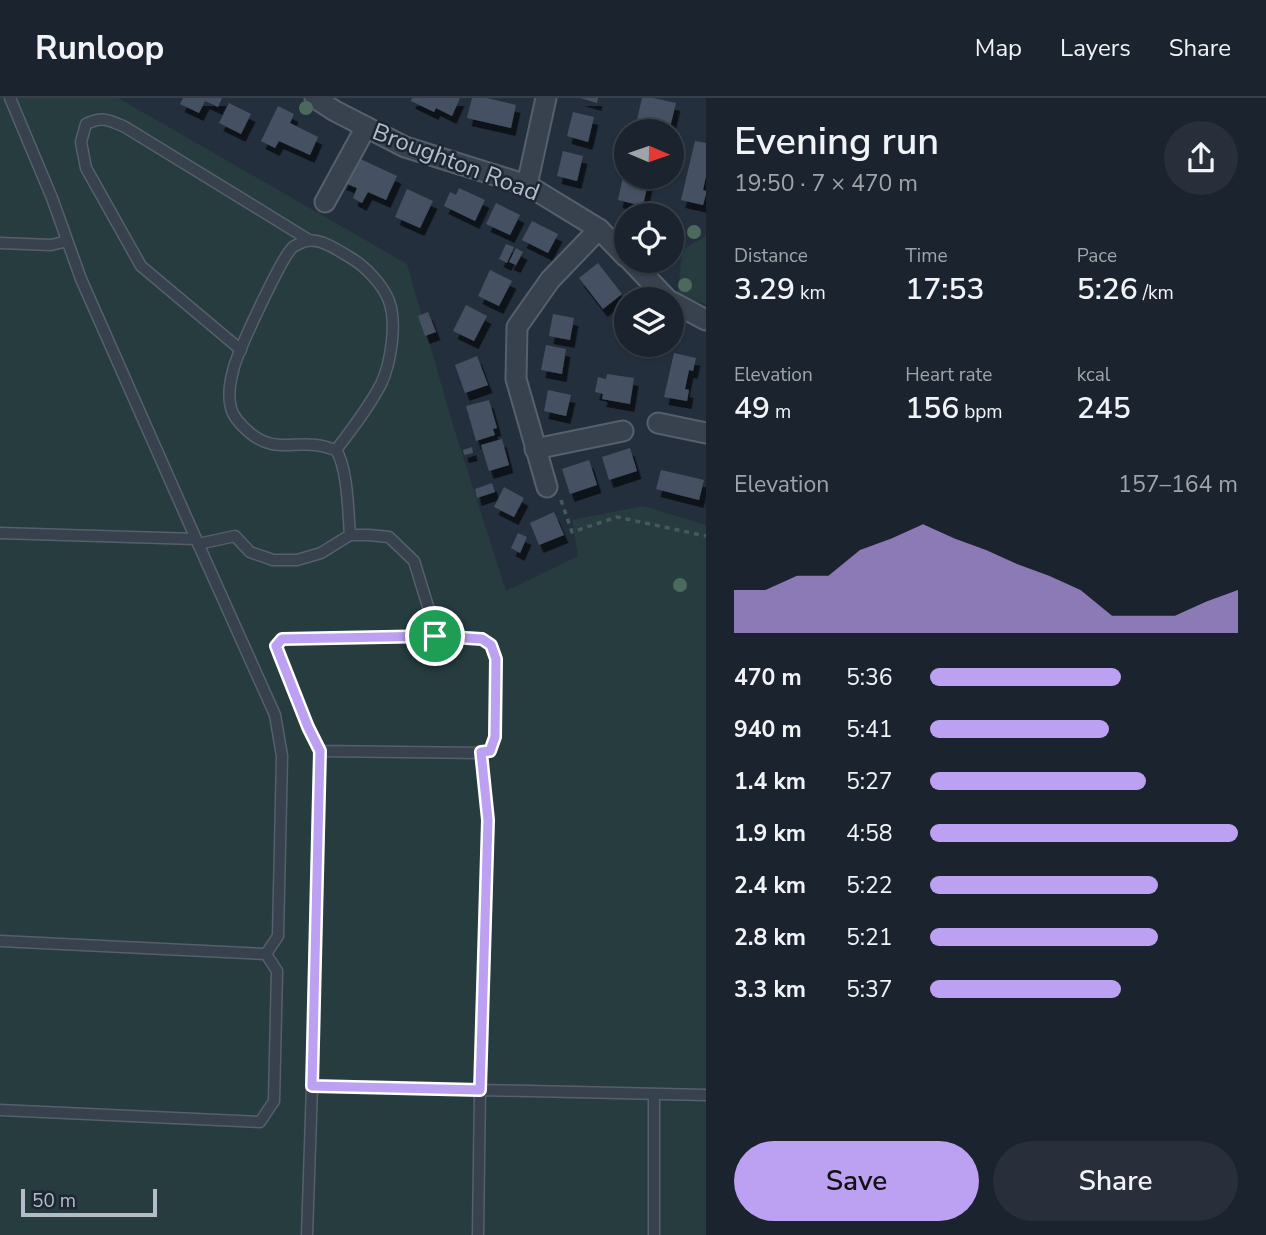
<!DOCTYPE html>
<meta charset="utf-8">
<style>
:root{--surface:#1b232e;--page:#282f3a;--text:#f1f3f6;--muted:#a0a4aa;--line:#39404a;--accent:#bca0f2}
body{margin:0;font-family:"Nunito Sans",sans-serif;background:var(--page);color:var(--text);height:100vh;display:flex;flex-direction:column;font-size:26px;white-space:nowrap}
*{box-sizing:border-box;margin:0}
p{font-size:23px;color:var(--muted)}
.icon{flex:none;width:38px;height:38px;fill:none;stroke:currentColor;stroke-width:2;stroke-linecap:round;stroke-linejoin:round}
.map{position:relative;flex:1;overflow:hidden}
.panel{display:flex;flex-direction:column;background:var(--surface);width:560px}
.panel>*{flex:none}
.needle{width:46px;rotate:92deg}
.tools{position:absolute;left:614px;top:21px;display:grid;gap:14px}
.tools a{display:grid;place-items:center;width:70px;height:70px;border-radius:50%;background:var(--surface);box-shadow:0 2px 5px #0004,0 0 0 2px var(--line);font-size:35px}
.scale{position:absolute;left:21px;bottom:18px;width:136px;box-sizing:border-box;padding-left:7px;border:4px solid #b4bcc9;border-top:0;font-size:19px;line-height:24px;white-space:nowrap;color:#b4bcc9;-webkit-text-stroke:5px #1d2633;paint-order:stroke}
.pin{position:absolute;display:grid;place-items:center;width:60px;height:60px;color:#fff;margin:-30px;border:4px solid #fff;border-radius:50%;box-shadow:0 2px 7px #0007}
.round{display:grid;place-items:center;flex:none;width:74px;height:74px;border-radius:37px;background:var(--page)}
.overview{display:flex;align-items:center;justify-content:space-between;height:119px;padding:0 28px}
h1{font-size:38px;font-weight:600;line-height:52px}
.stats{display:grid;grid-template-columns:repeat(3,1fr);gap:10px;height:119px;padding:7px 28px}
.stats div{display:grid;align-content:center}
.stats b{font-size:30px;font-weight:600}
.stats small{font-size:19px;font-weight:400}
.stats p{font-size:19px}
.chart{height:196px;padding:14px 28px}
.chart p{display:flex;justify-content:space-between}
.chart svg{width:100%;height:126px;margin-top:7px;fill:var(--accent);opacity:.7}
.action{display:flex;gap:14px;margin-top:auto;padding:14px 28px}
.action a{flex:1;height:80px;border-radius:42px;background:var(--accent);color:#111;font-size:28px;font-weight:600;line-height:80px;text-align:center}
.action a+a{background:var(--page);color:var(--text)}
ul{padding:0 28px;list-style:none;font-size:23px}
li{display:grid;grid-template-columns:112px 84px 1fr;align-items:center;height:52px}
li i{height:18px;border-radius:9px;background:var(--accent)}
header{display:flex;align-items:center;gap:42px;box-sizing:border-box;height:98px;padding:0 35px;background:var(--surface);border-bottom:2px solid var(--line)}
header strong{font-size:33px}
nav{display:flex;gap:38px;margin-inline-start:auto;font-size:24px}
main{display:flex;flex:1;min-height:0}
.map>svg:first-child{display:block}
.green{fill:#263c3f}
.building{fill:#455162;filter:url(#shadow)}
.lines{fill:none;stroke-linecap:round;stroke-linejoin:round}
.service-casing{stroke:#565f6c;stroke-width:13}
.minor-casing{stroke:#565f6c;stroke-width:23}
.path{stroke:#44595c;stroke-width:3.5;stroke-dasharray:5 5;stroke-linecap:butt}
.service{stroke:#38414e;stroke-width:10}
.minor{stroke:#38414e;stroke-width:19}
.tree{fill:#4b6a5d}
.route-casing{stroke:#fff;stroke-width:14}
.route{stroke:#bca0f2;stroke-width:9}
.labels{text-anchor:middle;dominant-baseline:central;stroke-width:5;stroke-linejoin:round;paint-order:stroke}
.street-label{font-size:24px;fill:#b4bcc9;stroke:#1d2633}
</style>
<header>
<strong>Runloop</strong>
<nav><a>Map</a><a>Layers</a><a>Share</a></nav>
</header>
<main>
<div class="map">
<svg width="706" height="1137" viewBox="0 0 706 1137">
<defs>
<filter id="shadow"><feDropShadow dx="4.5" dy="8" stdDeviation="0" flood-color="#0009"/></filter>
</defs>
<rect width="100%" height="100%" fill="#242f3e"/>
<!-- green -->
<g class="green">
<polygon points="0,0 118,0 407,166 452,324 506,493 578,458 572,422 643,408 706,427 706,1137 0,1137"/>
<polygon points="706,138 706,206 678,197 682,152"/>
</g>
<!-- building -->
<g class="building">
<polygon points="183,0 222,0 218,9 205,3 199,15 180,6"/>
<polygon points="412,0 460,0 452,18 436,10 434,14 411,3"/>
<polygon points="472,0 487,0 516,7 511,30 467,20"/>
<polygon points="580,0 598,0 597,5"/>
<polygon points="642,0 653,0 676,5 670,29 637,22"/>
<polygon points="229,5 251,16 241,36 219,25"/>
<polygon points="278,8 294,16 290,25 318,39 310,57 279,43 275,50 261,43"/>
<polygon points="573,14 594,19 588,44 567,38"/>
<polygon points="695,43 706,45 706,78 703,92 706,93 706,96 703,107 681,102"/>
<polygon points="563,53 583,58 577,83 557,78"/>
<polygon points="354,58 397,78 386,102 368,94 362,105 353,100 357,90 342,84"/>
<polygon points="623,79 648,84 643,108 618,102"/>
<polygon points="459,90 485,102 475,123 444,108 450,94 456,97"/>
<polygon points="407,91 433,103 420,130 395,119"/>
<polygon points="496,105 520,117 510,137 486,126"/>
<polygon points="532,123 558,136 548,155 522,142"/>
<polygon points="672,127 679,128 674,151 672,150"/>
<polygon points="506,146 514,149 507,165 499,161"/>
<polygon points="516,150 523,154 516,167 509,164"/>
<polygon points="598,165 622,196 603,211 579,180"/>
<polygon points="490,172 512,183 499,208 478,198"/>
<polygon points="466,207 487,218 474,243 453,233"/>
<polygon points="428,214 436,234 425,238 418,218"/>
<polygon points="626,214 626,238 615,223"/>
<polygon points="553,216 574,220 570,242 549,238"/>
<polygon points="546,247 566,251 562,276 541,272"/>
<polygon points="674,255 696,260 693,273 689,272 685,291 689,292 687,303 664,299"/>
<polygon points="477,258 488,287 465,295 455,267"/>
<polygon points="607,276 634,280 630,306 602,301 603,296 595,294 598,279 606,281"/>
<polygon points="548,292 571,297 566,318 544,313"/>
<polygon points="489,302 497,330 493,331 495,337 476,343 466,308"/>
<polygon points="502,341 509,367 489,373 481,347"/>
<polygon points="472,349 473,355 464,357 463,352"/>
<polygon points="630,350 637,373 609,382 602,359"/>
<polygon points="589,362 597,387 570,396 562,371"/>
<polygon points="661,372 704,382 699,402 656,391"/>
<polygon points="492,385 495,394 477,400 475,391"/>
<polygon points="504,389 524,400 514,419 494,409"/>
<polygon points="554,414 564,437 539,447 530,425"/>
<polygon points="518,435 527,439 520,455 511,450"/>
</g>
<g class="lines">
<defs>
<g id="service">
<polyline points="10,0 52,100 81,181 196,441"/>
<polyline points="0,145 51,147 67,143"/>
<path d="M241,252L141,168L86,70L81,44L86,26C103,18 109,22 125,29L309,142"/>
<path d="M336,352C352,331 369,309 381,286C391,265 397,225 389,203C383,187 365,168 351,160C339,153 321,140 307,143C304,143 296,147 293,149C282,158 236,257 233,273C230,284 228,299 231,310C233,319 243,329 250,335C273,354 290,344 316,347C323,348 330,350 336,352C348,371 348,414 350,437"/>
<polyline points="0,435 196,441 275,617 282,658 278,838 266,856 0,843"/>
<polyline points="198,446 235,438 250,454 273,462 297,462 321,455 350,437 369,437 389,439 414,463 434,528 435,538 482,541 491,547 496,561 495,639 490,653 481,655 320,653 308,629 279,558 276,548 282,541 435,538"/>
<polyline points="320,653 312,988 480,992 488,722 481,655"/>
<polyline points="0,1012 260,1024 274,1003 277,873 266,856"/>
<polyline points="307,1137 312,988"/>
<polyline points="478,1137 480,992 706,997"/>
<polyline points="654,1137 654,996"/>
</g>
<g id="minor">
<polyline points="315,0 335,13 405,49 527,87 599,131 626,159"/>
<polyline points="527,87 546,0"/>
<polyline points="325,104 366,29"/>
<polyline points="631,163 667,201"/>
<polyline points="672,204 706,222"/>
<polyline points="658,325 706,335"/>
<polyline points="535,351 623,333"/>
<polyline points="547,389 516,281 517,229 550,182 599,131"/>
</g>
</defs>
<!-- service casing -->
<use href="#service" class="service-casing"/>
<!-- minor casing -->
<use href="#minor" class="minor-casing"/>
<!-- path -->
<polyline class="path" points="561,402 572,434 617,419 706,438"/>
<!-- service -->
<use href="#service" class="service"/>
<!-- minor -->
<use href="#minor" class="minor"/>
</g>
<!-- trees -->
<g class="tree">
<circle cx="306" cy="10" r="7"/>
<circle cx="694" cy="134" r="7"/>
<circle cx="685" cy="187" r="7"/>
<circle cx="680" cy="487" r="7"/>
</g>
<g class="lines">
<defs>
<polygon id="route" points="435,538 482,541 491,547 496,561 495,639 490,653 481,654 488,722 480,992 312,988 320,653 308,629 276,548 282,541"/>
</defs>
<!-- route casing -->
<use href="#route" class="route-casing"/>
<!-- route -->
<use href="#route" class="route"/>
</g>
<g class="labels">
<!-- street labels -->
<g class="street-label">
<text transform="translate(456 64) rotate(21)">Broughton Road</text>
</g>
</g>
</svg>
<div class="tools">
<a><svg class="needle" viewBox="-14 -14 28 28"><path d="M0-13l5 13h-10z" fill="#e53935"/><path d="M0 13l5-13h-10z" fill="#a0a4aa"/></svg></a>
<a><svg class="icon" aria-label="locate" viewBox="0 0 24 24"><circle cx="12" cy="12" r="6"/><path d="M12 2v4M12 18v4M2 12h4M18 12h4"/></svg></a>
<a><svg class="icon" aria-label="layers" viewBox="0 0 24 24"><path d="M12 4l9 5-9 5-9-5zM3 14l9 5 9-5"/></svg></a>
</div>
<div class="scale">50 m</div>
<div class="pin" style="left:435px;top:538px;background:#1e9e55"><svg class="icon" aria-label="arrive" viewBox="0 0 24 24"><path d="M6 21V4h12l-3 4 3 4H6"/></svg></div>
</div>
<section class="panel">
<div class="overview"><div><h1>Evening run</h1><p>19:50 · 7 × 470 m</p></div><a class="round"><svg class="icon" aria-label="share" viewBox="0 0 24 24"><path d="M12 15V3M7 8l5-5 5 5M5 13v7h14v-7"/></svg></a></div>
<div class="stats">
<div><p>Distance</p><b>3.29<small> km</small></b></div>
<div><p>Time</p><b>17:53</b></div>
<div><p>Pace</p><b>5:26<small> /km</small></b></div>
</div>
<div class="stats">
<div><p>Elevation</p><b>49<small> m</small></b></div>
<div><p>Heart rate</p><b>156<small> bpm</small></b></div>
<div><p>kcal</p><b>245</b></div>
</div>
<div class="chart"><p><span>Elevation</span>157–164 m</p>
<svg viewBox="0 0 160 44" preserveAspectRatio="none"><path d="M0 44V29L10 29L20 24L30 24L40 15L50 11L60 6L70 11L80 15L90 20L100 24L110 29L120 38L130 38L140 38L150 33L160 29V44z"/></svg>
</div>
<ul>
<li><b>470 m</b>5:36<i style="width:62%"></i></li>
<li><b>940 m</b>5:41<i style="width:58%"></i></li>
<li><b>1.4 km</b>5:27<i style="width:70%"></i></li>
<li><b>1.9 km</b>4:58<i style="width:100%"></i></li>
<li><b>2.4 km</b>5:22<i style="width:74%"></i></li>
<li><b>2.8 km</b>5:21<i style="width:74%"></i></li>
<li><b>3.3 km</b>5:37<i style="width:62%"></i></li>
</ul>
<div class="action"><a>Save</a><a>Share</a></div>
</section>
</main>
